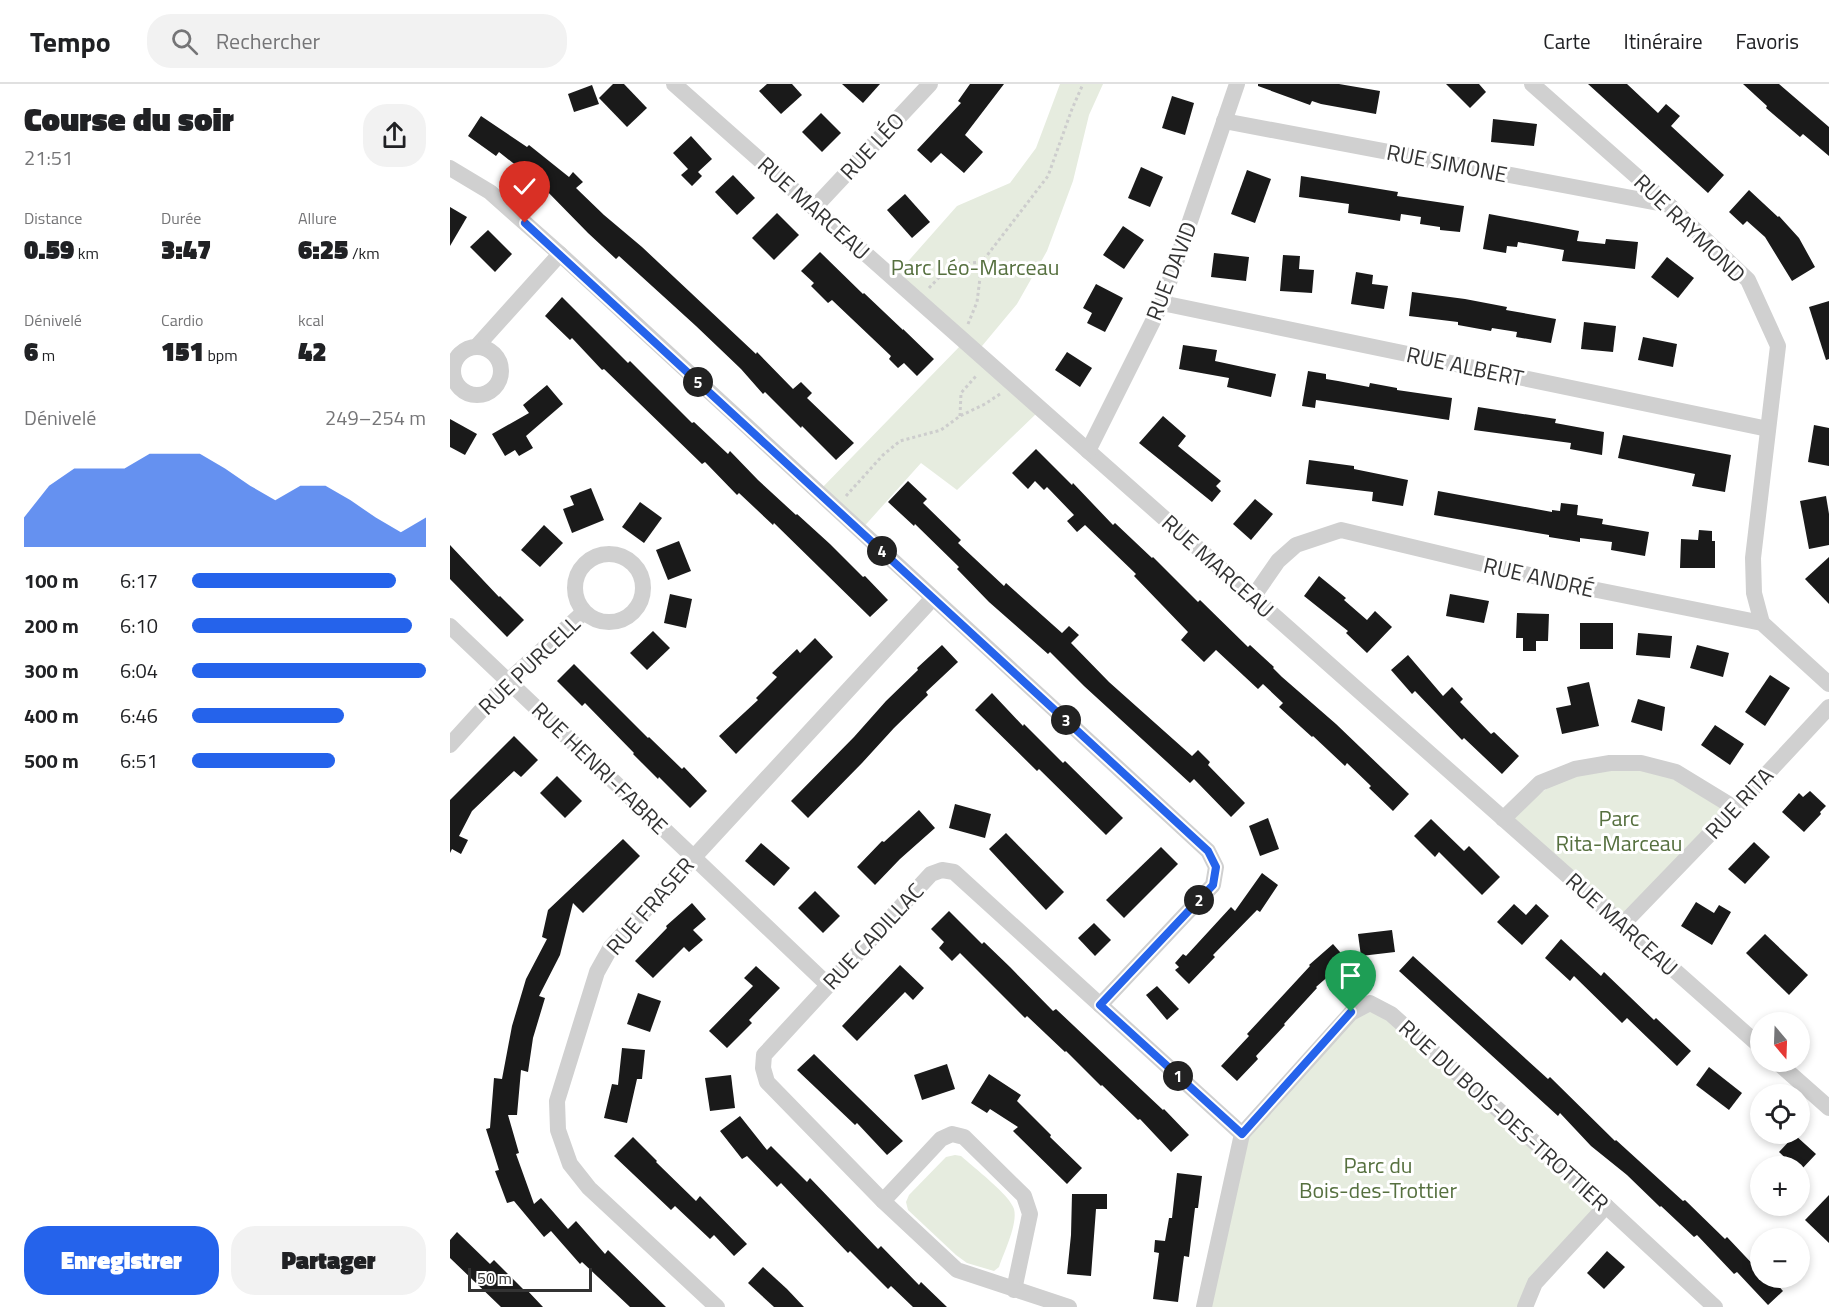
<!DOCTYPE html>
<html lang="fr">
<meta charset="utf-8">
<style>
:root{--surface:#fff;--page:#f2f2f2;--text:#202124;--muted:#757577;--line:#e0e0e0;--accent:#2563eb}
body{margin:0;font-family:"Titillium Web",sans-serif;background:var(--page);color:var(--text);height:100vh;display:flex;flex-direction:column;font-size:22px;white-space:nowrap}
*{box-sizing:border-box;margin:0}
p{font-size:20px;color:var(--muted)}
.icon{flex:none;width:33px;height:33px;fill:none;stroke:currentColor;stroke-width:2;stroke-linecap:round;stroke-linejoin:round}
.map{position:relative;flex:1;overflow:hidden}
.sheet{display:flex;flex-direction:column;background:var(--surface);width:450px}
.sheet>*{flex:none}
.needle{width:39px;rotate:161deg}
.fabs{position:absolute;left:1300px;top:928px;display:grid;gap:12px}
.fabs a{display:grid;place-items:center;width:60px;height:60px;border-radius:50%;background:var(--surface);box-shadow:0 3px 9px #0003;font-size:30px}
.scale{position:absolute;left:18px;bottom:15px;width:124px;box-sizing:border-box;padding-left:6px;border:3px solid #333;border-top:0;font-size:16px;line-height:21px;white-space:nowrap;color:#333;-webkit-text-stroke:4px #fff;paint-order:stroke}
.pin{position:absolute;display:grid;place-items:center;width:51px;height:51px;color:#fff;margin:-62px -26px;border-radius:50% 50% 50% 0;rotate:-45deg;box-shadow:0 0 6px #0007}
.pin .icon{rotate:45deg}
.km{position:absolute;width:30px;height:30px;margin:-15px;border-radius:50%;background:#222;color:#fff;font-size:16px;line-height:30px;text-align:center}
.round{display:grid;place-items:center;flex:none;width:63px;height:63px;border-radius:24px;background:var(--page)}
.headline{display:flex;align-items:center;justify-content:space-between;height:102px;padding:0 24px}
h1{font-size:33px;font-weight:800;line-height:45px}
.metrics{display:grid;grid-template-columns:repeat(3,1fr);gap:9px;height:102px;padding:6px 24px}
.metrics div{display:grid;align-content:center}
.metrics b{font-size:26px;font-weight:800}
.metrics small{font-size:16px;font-weight:400}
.metrics p{font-size:16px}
.chart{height:168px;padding:12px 24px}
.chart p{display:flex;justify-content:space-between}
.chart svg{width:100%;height:108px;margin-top:6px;fill:var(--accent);opacity:.7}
.primary-button{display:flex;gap:12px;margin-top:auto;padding:12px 24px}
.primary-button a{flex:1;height:69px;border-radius:24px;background:var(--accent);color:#fff;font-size:24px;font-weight:800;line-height:69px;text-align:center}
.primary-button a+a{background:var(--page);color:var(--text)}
ul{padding:0 24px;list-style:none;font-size:20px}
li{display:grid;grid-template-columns:96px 72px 1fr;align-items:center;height:45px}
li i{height:15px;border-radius:8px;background:var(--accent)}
header{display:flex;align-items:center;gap:36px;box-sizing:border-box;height:84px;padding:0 30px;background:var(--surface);border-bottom:2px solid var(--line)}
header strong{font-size:28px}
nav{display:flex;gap:33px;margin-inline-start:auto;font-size:21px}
.search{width:420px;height:54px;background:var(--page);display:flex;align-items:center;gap:15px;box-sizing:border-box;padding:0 21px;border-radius:24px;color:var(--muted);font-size:22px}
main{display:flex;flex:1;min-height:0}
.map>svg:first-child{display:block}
.green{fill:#e6ecdf}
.building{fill:#1a1a1a}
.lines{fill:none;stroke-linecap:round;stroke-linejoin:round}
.path{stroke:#cdcdcd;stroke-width:3;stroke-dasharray:3 3;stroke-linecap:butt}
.street{stroke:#d0d0d0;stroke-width:16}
.route-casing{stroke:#fff;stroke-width:12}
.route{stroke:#2563eb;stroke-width:8}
.labels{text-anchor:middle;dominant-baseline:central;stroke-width:6;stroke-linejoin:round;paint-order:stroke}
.street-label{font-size:22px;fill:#333;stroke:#fff}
.park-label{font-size:22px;fill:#56703f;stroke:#fff}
</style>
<header>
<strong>Tempo</strong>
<div class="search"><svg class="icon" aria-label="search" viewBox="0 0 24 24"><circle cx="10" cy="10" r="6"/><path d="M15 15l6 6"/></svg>Rechercher</div>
<nav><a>Carte</a><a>Itinéraire</a><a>Favoris</a></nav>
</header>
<main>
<section class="sheet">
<div class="headline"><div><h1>Course du soir</h1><p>21:51</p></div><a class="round"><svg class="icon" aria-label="share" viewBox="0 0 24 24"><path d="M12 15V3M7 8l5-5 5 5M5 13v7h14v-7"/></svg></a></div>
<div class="metrics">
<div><p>Distance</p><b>0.59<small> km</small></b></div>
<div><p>Durée</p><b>3:47</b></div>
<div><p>Allure</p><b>6:25<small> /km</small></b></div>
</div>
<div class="metrics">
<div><p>Dénivelé</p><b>6<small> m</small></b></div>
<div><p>Cardio</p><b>151<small> bpm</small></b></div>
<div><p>kcal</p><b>42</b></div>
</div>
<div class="chart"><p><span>Dénivelé</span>249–254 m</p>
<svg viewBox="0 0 160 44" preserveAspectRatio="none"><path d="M0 44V32L10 19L20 12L30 12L40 12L50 6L60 6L70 6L80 12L90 19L100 25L110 19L120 19L130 25L140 32L150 38L160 32V44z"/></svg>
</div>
<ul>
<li><b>100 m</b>6:17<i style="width:87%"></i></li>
<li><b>200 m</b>6:10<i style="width:94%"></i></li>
<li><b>300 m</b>6:04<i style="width:100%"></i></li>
<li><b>400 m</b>6:46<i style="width:65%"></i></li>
<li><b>500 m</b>6:51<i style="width:61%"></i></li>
</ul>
<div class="primary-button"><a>Enregistrer</a><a>Partager</a></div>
</section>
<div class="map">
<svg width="1379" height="1223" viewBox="0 0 1379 1223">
<rect width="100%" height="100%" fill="#fff"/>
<!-- green -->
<g class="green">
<polygon points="610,0 653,0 639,31 623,97 597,167 567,220 527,268 446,191 507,122 560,99 586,64"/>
<polygon points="512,260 588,328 507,406 471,379 410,447 368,408"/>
<polygon points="1125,685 1226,688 1281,729 1172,841 1053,735"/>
<polygon points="920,919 1156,1122 1075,1223 754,1223 792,1050"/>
<path d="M505,1071L511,1072C523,1083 560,1111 564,1125C568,1140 554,1168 549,1183L544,1187L517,1179L506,1171L458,1126L456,1118L459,1111L496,1073Z"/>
</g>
<!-- building -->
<g class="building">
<polygon points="163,0 174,0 197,24 177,43 149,14"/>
<polygon points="317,0 342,0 352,11 331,30 309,7"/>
<polygon points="392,0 430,0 413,19"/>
<polygon points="520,0 554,0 515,51 533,68 514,89 491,69 481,79 467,66 511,19 508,17"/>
<polygon points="808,0 889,0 930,7 926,30 871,20 862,17 860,21 808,2"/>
<polygon points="996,0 1029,0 1036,8 1020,24"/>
<polygon points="1138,0 1177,0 1208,29 1216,20 1230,32 1221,42 1274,91 1258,109"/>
<polygon points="1293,0 1329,0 1379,43 1379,72 1353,50 1350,53 1316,24 1317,22"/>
<polygon points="142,1 149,20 124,28 118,10"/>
<polygon points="722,12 744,19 735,51 712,44"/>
<polygon points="371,29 391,49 372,68 352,48"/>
<polygon points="31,32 77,63 79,61 119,93 123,88 133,98 126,104 154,131 192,163 306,270 307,268 343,305 351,298 362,309 357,314 404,359 386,376 352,342 351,344 315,308 313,310 291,285 246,242 169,172 166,175 138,149 92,102 49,68 46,72 18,52"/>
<polygon points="1043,35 1087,40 1084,62 1041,58"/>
<polygon points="241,52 262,75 248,88 252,92 242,102 231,91 238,85 223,69"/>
<polygon points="691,83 713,93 700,123 678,114"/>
<polygon points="797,86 821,95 805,139 781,130"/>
<polygon points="283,91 305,114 287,131 265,108"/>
<polygon points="851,92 948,108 947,112 1014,122 1010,148 990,146 990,143 970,140 971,133 951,130 950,137 898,129 899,120 849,113"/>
<polygon points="1299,106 1328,133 1329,132 1349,154 1365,183 1342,197 1315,153 1297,137 1293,141 1279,128"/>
<polygon points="455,110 480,138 462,154 437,126"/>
<polygon points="0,123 17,133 0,162"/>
<polygon points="327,129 349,151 324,176 302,154"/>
<polygon points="1039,130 1129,147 1127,157 1155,160 1156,155 1188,158 1185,185 1112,177 1114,166 1068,158 1067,163 1057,162 1056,169 1033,165"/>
<polygon points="673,142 694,156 674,185 653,171"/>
<polygon points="38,146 62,170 45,188 20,163"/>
<polygon points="370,168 413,210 414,209 453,246 453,245 484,275 467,292 454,279 448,284 439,275 441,272 382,216 378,219 361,202 364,199 351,187"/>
<polygon points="764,169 799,173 796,197 761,193"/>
<polygon points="833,171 850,172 849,185 864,186 862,209 830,207"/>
<polygon points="1217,173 1244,194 1228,214 1201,193"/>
<polygon points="906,188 923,191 922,200 938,202 934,225 901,220"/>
<polygon points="646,200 673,214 655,248 637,239 642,229 633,224"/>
<polygon points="962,208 1015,215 1057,223 1056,226 1106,235 1101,259 1066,253 1067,248 1042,244 1041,247 1008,241 1008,238 959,232"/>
<polygon points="112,213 178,279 180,277 242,339 244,338 278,370 280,367 308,396 346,431 347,430 380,460 413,493 415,492 438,516 420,533 324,439 323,441 289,409 287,411 255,378 252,380 154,285 152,286 122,254 120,256 95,232"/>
<polygon points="1379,217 1379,275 1376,276 1359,223"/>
<polygon points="1134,238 1166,242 1163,268 1131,265"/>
<polygon points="1193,253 1227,260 1223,283 1188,276"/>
<polygon points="733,261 767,266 765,277 826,290 821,313 777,303 779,294 729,285"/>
<polygon points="617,268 642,284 630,303 605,286"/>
<polygon points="858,287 876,290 876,295 888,297 919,303 920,299 947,304 947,306 1002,314 999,336 866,316 865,324 852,322"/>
<polygon points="97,301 113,320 76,352 83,364 69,372 65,366 55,372 42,350 79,329 73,321"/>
<polygon points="1028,323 1106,335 1105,339 1154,348 1152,371 1120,365 1121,359 1024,346"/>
<polygon points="713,332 736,352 728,362 771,397 766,402 771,407 762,418 689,359"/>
<polygon points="0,335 27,350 15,371 0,363"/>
<polygon points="1364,341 1379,344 1379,382 1358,378"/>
<polygon points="1173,351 1281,371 1275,408 1242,402 1245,390 1168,374"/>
<polygon points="586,365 622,401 623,399 663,441 665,439 702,474 703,473 748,518 750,516 798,563 800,561 824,583 823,584 832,593 886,640 959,710 943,727 919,704 921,702 897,679 895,682 863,652 862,653 829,623 833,619 813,600 808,605 766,566 754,578 731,556 738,548 684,492 686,490 635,441 627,448 617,437 624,431 597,403 594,406 585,397 578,405 562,389"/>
<polygon points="859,376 904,382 904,385 958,396 953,422 922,417 923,408 856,400"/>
<polygon points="458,397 477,415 473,419 511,456 508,459 554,502 556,499 612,549 619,542 629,551 621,559 659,598 742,672 748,666 760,678 758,681 795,719 781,733 744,695 740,699 634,602 600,568 598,570 539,518 507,485 509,483 465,440 464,442 438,418"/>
<polygon points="141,404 154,436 122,449 113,425 124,421 120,412"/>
<polygon points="988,407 1102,428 1102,426 1110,427 1111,419 1128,421 1127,431 1153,435 1152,440 1199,448 1195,472 1161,466 1162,458 1130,454 1130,458 1099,453 1099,451 984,431"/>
<polygon points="1376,412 1379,430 1379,461 1359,465 1350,417"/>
<polygon points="805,415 823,430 801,456 783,440"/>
<polygon points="190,418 212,434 194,459 172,443"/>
<polygon points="94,441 113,459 90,483 71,466"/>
<polygon points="1249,446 1262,447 1262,457 1265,457 1265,484 1230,484 1231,455 1248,456"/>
<polygon points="229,457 241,487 218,496 206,466"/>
<polygon points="0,461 49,513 50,512 74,536 57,553 0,495"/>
<polygon points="1379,473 1379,520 1355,495"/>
<polygon points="869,492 896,514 894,516 917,536 925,527 942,543 917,569 896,549 898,547 854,512"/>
<polygon points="220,510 242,515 236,544 214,539"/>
<polygon points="1000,510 1039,517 1034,539 996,532"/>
<polygon points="1067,529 1099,530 1098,557 1086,557 1086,567 1073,567 1073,554 1066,554"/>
<rect x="1130" y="539" width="33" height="26"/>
<polygon points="203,547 220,564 197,586 180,569"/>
<polygon points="1188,549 1222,552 1220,574 1186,571"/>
<polygon points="365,554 383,573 286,670 269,652 308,616 306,614 327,593 322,589 347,565 350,569"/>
<polygon points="492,561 508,578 476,608 478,611 444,644 412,679 358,734 341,717 404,653 436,617 468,586 467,584"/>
<polygon points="1247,561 1279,569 1273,593 1240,584"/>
<polygon points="958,571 993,612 1002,603 1013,615 1010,618 1041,650 1044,648 1069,672 1052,690 1014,654 1012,656 965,607 962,610 941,586"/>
<polygon points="124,580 198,654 199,653 232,685 234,683 257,707 240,724 209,693 208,695 183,670 184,669 135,619 132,622 107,597"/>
<polygon points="1320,591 1340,604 1315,642 1295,628"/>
<polygon points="1139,598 1149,642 1112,650 1106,624 1121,621 1117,603"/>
<polygon points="542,609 573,642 574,640 613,679 615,677 673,734 656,751 589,685 587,687 525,626"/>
<polygon points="1188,615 1215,623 1212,647 1181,638"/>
<polygon points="1265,641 1294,660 1280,681 1251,661"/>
<polygon points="64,652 88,676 71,693 64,687 22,727 9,752 18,756 11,770 2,765 0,769 0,716"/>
<polygon points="107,692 132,717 115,734 90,709"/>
<polygon points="1360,707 1376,722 1370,728 1371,730 1354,748 1332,728 1349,709 1353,713"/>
<polygon points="505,720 541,730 535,754 499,744"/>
<polygon points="469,726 485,744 450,775 425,801 407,783 432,757 434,758"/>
<polygon points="818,734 829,765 810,772 799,742"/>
<polygon points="981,735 1014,767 1019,762 1050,793 1032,811 989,768 985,773 964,752"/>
<polygon points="556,749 614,808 596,826 539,765"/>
<polygon points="173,755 190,772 133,829 123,819 110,871 89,912 95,914 83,954 78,988 71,986 67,1031 58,1031 69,1069 66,1070 84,1120 91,1114 118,1145 126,1137 155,1170 158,1166 216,1223 180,1223 132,1178 130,1180 101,1147 94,1153 64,1117 57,1119 45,1087 49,1086 36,1045 40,1044 44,994 52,995 62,942 76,895 97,855 92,853 98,826"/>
<polygon points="1304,758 1320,773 1295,800 1278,785"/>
<polygon points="311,759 340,784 324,802 295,777"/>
<polygon points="711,763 728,780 674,834 656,816"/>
<polygon points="812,789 828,801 810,828 807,826 763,871 765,873 739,900 725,886 729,883 725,879 733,870 736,872 781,823 785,827"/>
<polygon points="365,807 390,832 373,849 348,824"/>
<polygon points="1246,818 1264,829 1269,821 1281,828 1262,861 1231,842"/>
<polygon points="242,819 256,835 243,846 253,856 239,868 234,863 203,894 185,877 217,844 216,842"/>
<polygon points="1064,820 1076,831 1086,820 1099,832 1072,861 1047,838"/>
<polygon points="499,827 532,860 534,858 560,883 603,927 606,925 713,1026 714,1025 739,1051 721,1068 690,1035 688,1036 652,1001 651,1002 616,967 615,968 577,932 575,934 510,869 502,877 489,864 494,858 481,845"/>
<polygon points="644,839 661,856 645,872 628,854"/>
<polygon points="942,846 945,868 911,872 908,850"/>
<polygon points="1315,850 1358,891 1339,911 1296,869"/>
<polygon points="1111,855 1151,892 1154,888 1204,936 1206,934 1241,967 1227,982 1177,934 1172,939 1124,892 1120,897 1095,874"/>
<polygon points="883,860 897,876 866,903 867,904 834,940 835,941 806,972 808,975 787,997 771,982 799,952 797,950 860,882 859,881"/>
<polygon points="963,872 1098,995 1100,993 1165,1057 1166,1056 1233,1117 1235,1116 1275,1155 1277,1153 1311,1189 1311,1194 1321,1194 1333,1207 1318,1221 1287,1188 1284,1190 1247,1151 1244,1153 1211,1122 1210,1123 1177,1091 1141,1062 1110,1029 1108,1032 949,887"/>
<polygon points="450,881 474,904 463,916 455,908 407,957 392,942"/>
<polygon points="306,882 330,904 299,936 302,939 277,964 259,947 303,902 294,894"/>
<polygon points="707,902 729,925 717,936 696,911"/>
<polygon points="188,909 211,917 200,948 177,940"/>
<polygon points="172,964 195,966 192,995 187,995 177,1039 154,1034 162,1000 168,1001"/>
<polygon points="364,970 453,1057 437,1071 407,1039 405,1041 347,986"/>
<polygon points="497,980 505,1005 472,1016 464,991"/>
<polygon points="1259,983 1292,1009 1279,1026 1246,1001"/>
<polygon points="539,990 571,1011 567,1017 601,1051 600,1053 632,1084 617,1100 563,1047 568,1043 540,1025 537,1029 521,1019"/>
<polygon points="281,991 285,1024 260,1027 255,994"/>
<polygon points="290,1032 317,1066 321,1062 357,1098 360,1094 428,1165 431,1162 469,1201 471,1198 497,1223 463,1223 441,1202 438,1205 400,1167 398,1169 331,1099 327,1103 297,1072 292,1075 270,1047"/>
<polygon points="1345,1051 1366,1070 1350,1087 1350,1083 1345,1083 1329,1068"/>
<polygon points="183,1053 207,1077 206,1078 246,1117 250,1112 297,1160 284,1172 264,1151 260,1155 225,1122 221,1126 164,1072"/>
<polygon points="727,1089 752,1092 748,1124 745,1124 739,1173 734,1172 728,1218 703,1215 709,1169 704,1168 705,1156 715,1157 719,1134 722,1134"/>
<polygon points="622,1110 657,1110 657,1125 646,1125 641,1192 617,1190 621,1151"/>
<polygon points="1379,1111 1379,1159 1355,1136"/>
<polygon points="7,1148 40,1180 44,1176 75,1207 76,1205 93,1223 51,1223 0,1174 0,1156"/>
<polygon points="1157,1167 1175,1183 1154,1205 1137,1189"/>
<polygon points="313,1183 337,1205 354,1223 324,1223 298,1199"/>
</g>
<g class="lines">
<!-- path -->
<g class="path">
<polyline points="479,204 501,181 532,178 598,92 622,25 633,0"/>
<polyline points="518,240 527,218 532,178"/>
<polyline points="510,332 511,309 527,291"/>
<polyline points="396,412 433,371 450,357 491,346 510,332 535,320 550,310"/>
</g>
<!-- street -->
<g class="street">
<polyline points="224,0 1311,963"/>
<polyline points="1082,0 1219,121 1298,196 1328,262 1303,474 1304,509 1312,539"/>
<polyline points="774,37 1219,121"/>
<polyline points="0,84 40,108 110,170 758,767 766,783 763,801 650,921"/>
<polyline points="364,124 480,0"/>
<polyline points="712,219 1318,345"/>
<polyline points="27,262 110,170"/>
<circle cx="27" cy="287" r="24"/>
<polyline points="638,367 712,219 787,0"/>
<circle cx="159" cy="504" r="34"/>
<polyline points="803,513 828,477 846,461 891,446 1117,500 1312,539 1379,600"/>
<polyline points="0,542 378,901"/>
<polyline points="0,661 58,597 134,528"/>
<polyline points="1053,735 1090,699 1125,685 1160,679 1191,679 1226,688 1285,724"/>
<polyline points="1172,841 1285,724 1379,623"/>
<polyline points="1327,978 1379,1024"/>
<polyline points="433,1117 491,1055 502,1050 514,1053 574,1112 580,1130 564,1206"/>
<polyline points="267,1223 139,1104 120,1080 108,1046 107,1017 147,888 161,863 483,514"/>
<polyline points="619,1223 507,1186 433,1117 317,998 313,984 314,971 481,790 492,786 504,788 792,1050"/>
<polyline points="754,1223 792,1050 901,929 920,919 941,930 1156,1122 1265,1223"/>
<polyline points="1075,1223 1085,1199 1156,1122"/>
</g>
</g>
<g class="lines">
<defs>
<polyline id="route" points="75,139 758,767 766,783 763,801 650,921 792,1050 901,928"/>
</defs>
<!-- route casing -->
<use href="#route" class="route-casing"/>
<!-- route -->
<use href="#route" class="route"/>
</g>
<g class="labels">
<!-- street labels -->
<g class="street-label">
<text transform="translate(422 62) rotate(-47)">RUE LÉO</text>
<text transform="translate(997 79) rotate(11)">RUE SIMONE</text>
<text transform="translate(364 124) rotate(42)">RUE MARCEAU</text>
<text transform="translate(1240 144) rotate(44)">RUE RAYMOND</text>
<text transform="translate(721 187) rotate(-69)">RUE DAVID</text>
<text transform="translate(1015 282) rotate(12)">RUE ALBERT</text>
<text transform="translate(768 482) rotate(42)">RUE MARCEAU</text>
<text transform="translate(1089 493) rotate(13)">RUE ANDRÉ</text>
<text transform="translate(79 581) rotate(-44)">RUE PURCELL</text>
<text transform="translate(150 684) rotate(44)">RUE HENRI-FABRE</text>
<text transform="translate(1289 719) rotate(-47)">RUE RITA</text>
<text transform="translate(200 822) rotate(-49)">RUE FRASER</text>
<text transform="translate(1172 840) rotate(42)">RUE MARCEAU</text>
<text transform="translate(423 852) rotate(-47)">RUE CADILLAC</text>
<text transform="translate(1054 1031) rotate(42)">RUE DU BOIS-DES-TROTTIER</text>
</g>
<!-- park labels -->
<g class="park-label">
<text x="525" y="183">Parc Léo-Marceau</text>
<text x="1169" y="734">Parc<tspan x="1169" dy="25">Rita-Marceau</tspan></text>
<text x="928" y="1081">Parc du<tspan x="928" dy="25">Bois-des-Trottier</tspan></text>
</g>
</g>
</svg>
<div class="fabs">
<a><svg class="needle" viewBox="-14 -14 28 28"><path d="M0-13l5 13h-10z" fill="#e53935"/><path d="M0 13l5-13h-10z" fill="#757577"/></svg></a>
<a><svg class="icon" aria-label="locate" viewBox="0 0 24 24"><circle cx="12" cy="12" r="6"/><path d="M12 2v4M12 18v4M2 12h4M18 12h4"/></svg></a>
<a>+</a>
<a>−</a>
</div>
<div class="scale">50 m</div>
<div class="pin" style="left:901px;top:928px;background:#1e9e55"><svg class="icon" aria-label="arrive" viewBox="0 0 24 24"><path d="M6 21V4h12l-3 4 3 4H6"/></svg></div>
<div class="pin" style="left:75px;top:139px;background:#d93025"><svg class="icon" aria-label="check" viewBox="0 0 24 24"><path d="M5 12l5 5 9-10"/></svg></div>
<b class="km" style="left:728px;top:992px">1</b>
<b class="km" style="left:749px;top:816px">2</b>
<b class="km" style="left:616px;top:636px">3</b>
<b class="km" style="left:432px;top:467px">4</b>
<b class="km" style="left:248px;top:298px">5</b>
</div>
</main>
